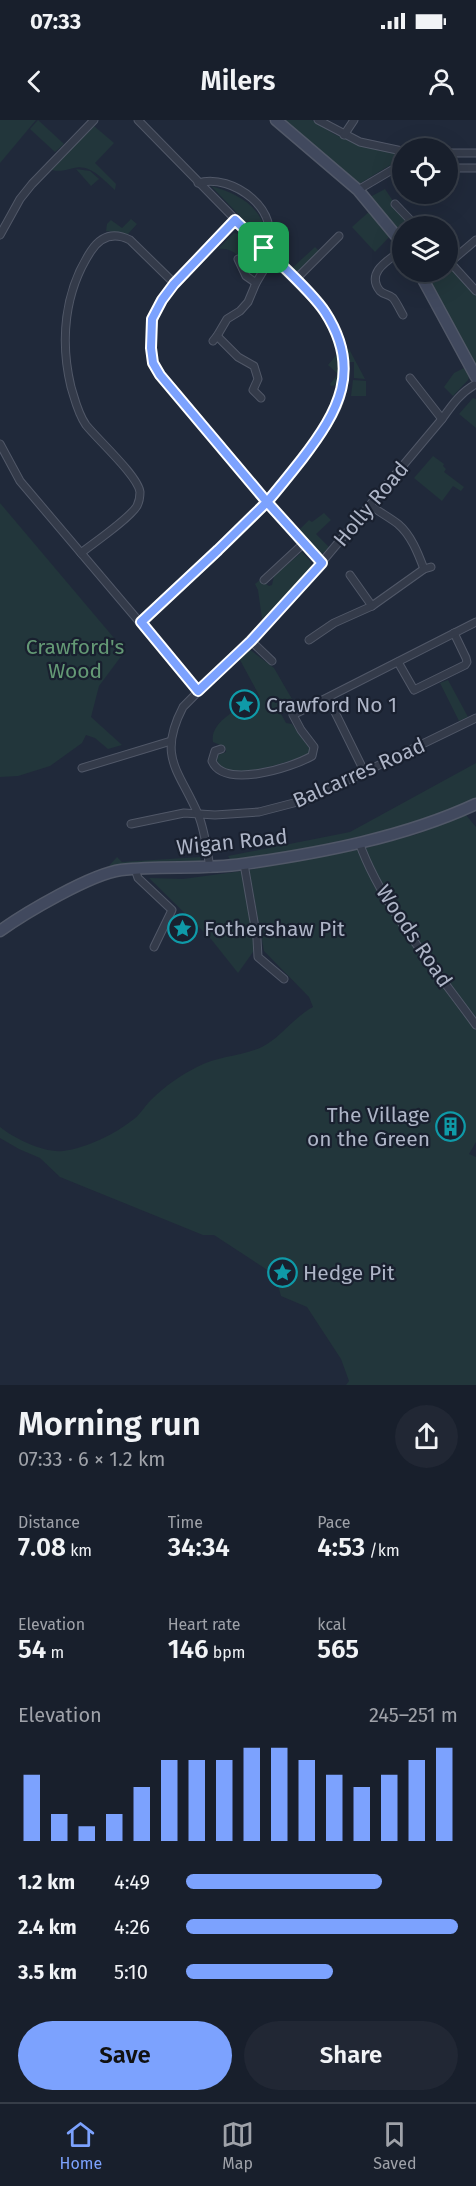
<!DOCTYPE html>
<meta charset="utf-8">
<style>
:root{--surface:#181f2c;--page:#212734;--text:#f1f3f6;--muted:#9fa2a9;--line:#363d48;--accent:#7ca2fe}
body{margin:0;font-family:"Fira Sans",sans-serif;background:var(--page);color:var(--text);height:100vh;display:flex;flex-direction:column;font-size:22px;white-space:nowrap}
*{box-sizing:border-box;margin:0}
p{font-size:20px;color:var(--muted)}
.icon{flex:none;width:33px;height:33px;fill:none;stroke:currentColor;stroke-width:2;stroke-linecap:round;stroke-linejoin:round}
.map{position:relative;height:1265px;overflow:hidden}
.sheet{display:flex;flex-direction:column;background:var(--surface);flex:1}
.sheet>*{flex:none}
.tools{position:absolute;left:392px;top:18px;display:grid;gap:12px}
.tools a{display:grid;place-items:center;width:66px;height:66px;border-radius:50%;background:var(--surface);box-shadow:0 6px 24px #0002,0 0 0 2px var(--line);font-size:30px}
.pin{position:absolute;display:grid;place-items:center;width:51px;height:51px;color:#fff;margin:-26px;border-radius:12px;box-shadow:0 3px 9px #0006}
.round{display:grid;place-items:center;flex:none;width:63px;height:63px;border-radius:32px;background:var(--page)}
.head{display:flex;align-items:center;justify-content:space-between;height:102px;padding:0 18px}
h1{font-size:33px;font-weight:600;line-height:45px}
.figures{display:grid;grid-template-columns:repeat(3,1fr);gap:9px;height:102px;padding:6px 18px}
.figures div{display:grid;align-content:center}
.figures b{font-size:26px;font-weight:600}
.figures small{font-size:16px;font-weight:400}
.figures p{font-size:16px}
.chart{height:168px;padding:12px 18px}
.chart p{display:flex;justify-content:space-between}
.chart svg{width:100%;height:108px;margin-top:6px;stroke:var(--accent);stroke-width:6}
.primary-button{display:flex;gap:12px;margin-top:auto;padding:12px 18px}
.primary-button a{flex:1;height:69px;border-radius:36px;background:var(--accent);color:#111;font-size:24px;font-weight:600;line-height:69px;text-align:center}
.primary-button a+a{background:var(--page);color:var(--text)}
ul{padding:0 18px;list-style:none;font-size:20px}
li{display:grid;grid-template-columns:96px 72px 1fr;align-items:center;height:45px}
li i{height:15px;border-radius:8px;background:var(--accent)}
.status{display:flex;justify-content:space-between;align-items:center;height:42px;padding:0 30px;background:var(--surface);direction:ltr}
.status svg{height:16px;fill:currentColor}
header{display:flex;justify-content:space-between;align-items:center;height:78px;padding:0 18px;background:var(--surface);font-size:27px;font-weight:600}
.tabs{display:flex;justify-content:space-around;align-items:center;height:84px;border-top:2px solid var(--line);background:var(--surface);font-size:16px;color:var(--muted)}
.tabs a{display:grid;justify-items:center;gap:3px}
.tabs .current{color:var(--accent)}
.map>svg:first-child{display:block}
.green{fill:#22363b}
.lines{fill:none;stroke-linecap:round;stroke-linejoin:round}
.street-casing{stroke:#515868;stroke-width:9}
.secondary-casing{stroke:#515868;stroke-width:13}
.street{stroke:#343b4a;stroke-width:7}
.secondary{stroke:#41495e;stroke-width:10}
.route-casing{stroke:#fff;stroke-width:12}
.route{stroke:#7ca2fe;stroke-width:8}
.labels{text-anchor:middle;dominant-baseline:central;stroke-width:4.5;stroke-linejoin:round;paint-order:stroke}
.street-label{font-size:21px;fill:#aeb5c7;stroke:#19202f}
.park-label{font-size:21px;fill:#649975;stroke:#19202f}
.poi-label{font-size:21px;fill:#aeb5c7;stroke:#19202f;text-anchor:start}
</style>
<div class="status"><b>07:33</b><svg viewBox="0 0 49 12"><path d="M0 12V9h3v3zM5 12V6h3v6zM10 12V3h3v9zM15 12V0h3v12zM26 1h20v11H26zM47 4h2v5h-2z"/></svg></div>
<header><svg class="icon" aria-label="back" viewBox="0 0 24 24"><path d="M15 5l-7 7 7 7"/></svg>Milers<svg class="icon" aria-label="person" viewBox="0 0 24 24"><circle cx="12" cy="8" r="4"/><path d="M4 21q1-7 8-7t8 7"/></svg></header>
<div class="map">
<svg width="476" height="1265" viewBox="0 0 476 1265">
<rect width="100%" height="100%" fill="#20293a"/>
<!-- green -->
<g class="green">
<polygon points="0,0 36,0 0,43"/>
<polygon points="38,0 64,24 55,32 30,9"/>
<polygon points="285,0 312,0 334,14 354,23 402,32 402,38 359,64"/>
<path d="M94,6L114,23L95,43L116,64L115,70C103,60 91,44 74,48C65,50 62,52 51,50Z"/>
<polygon points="76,49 90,51 99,59 91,66"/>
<path d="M211,66C240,74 267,89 266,123Z"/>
<polygon points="385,69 395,84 416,106 402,106 402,123 370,77"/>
<polygon points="371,90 392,114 375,132 352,107"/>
<polygon points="131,99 137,104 128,114 106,111 107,104 111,100 122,108"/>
<path d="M234,113L245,115L264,135L265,141L254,160C245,145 237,126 218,129Z"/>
<polygon points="315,127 319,131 298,151 293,151 291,149"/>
<polygon points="447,139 476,171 476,256 419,152 447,152"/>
<polygon points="346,229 349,229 365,259 354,258 354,242 347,242"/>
<polygon points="338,233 339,261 336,265 331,266 330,264 338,254 328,245"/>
<polygon points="464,248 469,257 468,260 453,276 444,267 454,253"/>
<polygon points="353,260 366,261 366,276 351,276"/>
<polygon points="473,278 476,279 476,308 459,294"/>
<polygon points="433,336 444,344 443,346 446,349 444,352 464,367 461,371 453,366 442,381 414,358"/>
<polygon points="0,383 125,531 99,566 91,597 122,625 108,629 95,618 86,615 82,623 50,646 18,656 0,657"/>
<polygon points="324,393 331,400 316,414 329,427 325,432 319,434 298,411 309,400 312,402"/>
<polygon points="302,432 311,442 310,449 262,499 258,470 255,464 260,460 269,466 272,465 274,456"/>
<path d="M249,529L274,548L296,586L281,594L286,603L292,604L310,629L309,635C292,640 234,661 221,647C219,646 217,640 217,639L218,635L226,632L225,627L213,622C209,600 244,586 260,577L240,540L246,530Z"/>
<polygon points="448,560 468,597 459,601 440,563"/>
<path d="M476,643V679C399,713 314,726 232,743L228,736L350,712Z"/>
<path d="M466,695L476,707V1022L469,1034L476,1037V1265H346L349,1261L341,1239L307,1187L281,1176L275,1155L214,1115H203L60,1057L40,1038L19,1029L0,1018V1007C15,1019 44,1033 63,1031C87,1028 115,1014 134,999C141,994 145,985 152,979C165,966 181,955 197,947C217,936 242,936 262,927C279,919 294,897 313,887L309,877L264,831L249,750L366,728L417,714Z"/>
<polygon points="117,737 122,742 200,737 202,745 108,747"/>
<polygon points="242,751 254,825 253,832 238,853 211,819 149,758 183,759"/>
</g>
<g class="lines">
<defs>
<g id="street">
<path d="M138,0L323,189C339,215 350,246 341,276C335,298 318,318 305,335C257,397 198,449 141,502"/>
<polyline points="318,0 360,22 402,31"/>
<polyline points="344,15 354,0"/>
<polyline points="447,33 476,33"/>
<polyline points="456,48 476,48"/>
<path d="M198,63C232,52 286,93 264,128"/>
<polyline points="358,70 402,44"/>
<polyline points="395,84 416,106"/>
<polyline points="235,100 175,164 155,192 151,218 153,243 160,255 205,310 322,443"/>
<polyline points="0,115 20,79 32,64 94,0"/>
<path d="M402,130C389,140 365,152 380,171C384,175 389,174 393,178C397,183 400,190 403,195"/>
<polyline points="238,139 246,156 256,163"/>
<polyline points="447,139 476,171"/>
<polyline points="450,142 476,120"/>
<polyline points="295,160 339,116"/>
<polyline points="217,216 227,199 240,191 248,182 256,163 272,136"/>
<polyline points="213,221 217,216 238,237 254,246 258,259 253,270 261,278"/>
<polyline points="410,258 442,299"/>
<polyline points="0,324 20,361 198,571"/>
<path d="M370,385C379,392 389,397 398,404C411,415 418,433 424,449"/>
<path d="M81,433C95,422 129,399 137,386C139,382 140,376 140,372C138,356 98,320 86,305C78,294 75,280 71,267C60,221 64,172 91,131C101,116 114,112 130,120L175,164"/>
<polyline points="350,455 372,486"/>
<polyline points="264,460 304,423"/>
<polyline points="309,520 334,503 372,486 424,449 431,447"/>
<polyline points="251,521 272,541"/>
<polyline points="398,542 414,570 465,545 467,542 466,538 454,513"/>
<polyline points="328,578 365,653"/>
<path d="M221,629L215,631L212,641C224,669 291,648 312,636L314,627L301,610L293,595L476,502"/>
<polyline points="82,648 171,621"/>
<polyline points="131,704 184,693 215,695 259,692 309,679 476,598"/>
<path d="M359,722C381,785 437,851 476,905"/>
<polyline points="244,744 257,819 258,837 284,859"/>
<path d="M210,748C207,730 205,711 198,694C179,650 157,637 183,587L296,473L442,299C452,285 461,272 476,264"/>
<polyline points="135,749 138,758 172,790 154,827"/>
</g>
<g id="secondary">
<polyline points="276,0 358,70 402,123"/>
<polyline points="419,152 476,257"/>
<path d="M0,811C25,793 91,754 121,750C161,745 203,750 243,744C321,733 405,717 476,684"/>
</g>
</defs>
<!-- street casing -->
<use href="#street" class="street-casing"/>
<!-- secondary casing -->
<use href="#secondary" class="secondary-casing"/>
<!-- street -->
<use href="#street" class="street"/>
<!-- secondary -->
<use href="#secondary" class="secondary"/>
</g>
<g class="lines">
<defs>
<path id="route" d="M264,128C282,146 312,172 325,192C362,249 339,291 302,339C291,353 279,368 267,382L322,443L251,521L198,571L141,502L218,430L267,382L160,255L153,243L151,228L152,199L162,180L174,164L235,100L264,128"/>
</defs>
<!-- route casing -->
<use href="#route" class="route-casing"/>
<!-- route -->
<use href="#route" class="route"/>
</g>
<!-- icons -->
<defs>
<symbol id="sight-ring" viewBox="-11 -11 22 22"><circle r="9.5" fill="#19202f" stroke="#0f9aa8" stroke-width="1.5"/><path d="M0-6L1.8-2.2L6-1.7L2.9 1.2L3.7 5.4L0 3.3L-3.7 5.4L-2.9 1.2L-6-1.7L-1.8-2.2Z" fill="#0f9aa8"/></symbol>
<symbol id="building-ring" viewBox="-11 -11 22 22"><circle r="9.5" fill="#19202f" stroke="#0f9aa8" stroke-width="1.5"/><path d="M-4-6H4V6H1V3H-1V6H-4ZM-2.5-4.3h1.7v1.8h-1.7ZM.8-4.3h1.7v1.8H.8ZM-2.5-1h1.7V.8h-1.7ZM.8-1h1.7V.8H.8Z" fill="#0f9aa8"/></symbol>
</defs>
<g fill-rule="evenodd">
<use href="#sight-ring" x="228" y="568" width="33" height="33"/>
<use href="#sight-ring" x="166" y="792" width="33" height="33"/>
<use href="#building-ring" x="434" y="990" width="33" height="33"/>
<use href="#sight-ring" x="266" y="1136" width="33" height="33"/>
</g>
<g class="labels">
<!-- street labels -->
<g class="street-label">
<text transform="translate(371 384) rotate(-50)">Holly Road</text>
<text transform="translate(359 653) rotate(-24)">Balcarres Road</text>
<text transform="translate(232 722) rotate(-6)">Wigan Road</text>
<text transform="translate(414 816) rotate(56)">Woods Road</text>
</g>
<!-- park labels -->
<g class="park-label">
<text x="75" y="527">Crawford's<tspan x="75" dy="24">Wood</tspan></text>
</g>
<!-- poi labels -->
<g class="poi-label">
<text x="266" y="585">Crawford No 1</text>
<text x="204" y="809">Fothershaw Pit</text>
<text x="430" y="995" text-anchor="end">The Village<tspan x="430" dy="24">on the Green</tspan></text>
<text x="303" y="1153">Hedge Pit</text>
</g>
</g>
</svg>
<div class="tools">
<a><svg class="icon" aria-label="locate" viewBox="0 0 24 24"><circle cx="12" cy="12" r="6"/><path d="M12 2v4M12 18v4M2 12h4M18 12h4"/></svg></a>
<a><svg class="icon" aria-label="layers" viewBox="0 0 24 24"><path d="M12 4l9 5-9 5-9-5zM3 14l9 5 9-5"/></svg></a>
</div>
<div class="pin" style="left:264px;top:128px;background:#1e9e55"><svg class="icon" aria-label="arrive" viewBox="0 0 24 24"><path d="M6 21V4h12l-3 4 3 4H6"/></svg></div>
</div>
<section class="sheet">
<div class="head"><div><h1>Morning run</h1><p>07:33 · 6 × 1.2 km</p></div><a class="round"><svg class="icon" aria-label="share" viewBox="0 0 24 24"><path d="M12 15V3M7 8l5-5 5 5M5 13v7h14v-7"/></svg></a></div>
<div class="figures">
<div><p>Distance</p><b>7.08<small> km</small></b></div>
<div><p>Time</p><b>34:34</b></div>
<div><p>Pace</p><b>4:53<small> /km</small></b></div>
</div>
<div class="figures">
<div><p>Elevation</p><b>54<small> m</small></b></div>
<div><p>Heart rate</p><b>146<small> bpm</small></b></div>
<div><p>kcal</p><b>565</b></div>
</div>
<div class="chart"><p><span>Elevation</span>245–251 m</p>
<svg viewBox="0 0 160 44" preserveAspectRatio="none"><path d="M5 44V17M15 44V33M25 44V38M35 44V33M45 44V22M55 44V11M65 44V11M75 44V11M85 44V6M95 44V6M105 44V11M115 44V17M125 44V22M135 44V17M145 44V11M155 44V6"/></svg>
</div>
<ul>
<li><b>1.2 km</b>4:49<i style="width:72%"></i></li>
<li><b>2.4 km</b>4:26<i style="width:100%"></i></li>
<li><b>3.5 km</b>5:10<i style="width:54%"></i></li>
</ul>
<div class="primary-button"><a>Save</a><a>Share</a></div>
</section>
<nav class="tabs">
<a class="current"><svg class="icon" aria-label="home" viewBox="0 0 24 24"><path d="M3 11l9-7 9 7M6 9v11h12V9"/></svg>Home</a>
<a><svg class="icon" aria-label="map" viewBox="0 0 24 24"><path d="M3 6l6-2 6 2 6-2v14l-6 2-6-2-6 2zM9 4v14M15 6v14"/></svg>Map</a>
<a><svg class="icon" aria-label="saved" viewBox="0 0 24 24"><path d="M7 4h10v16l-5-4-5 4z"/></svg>Saved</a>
</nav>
